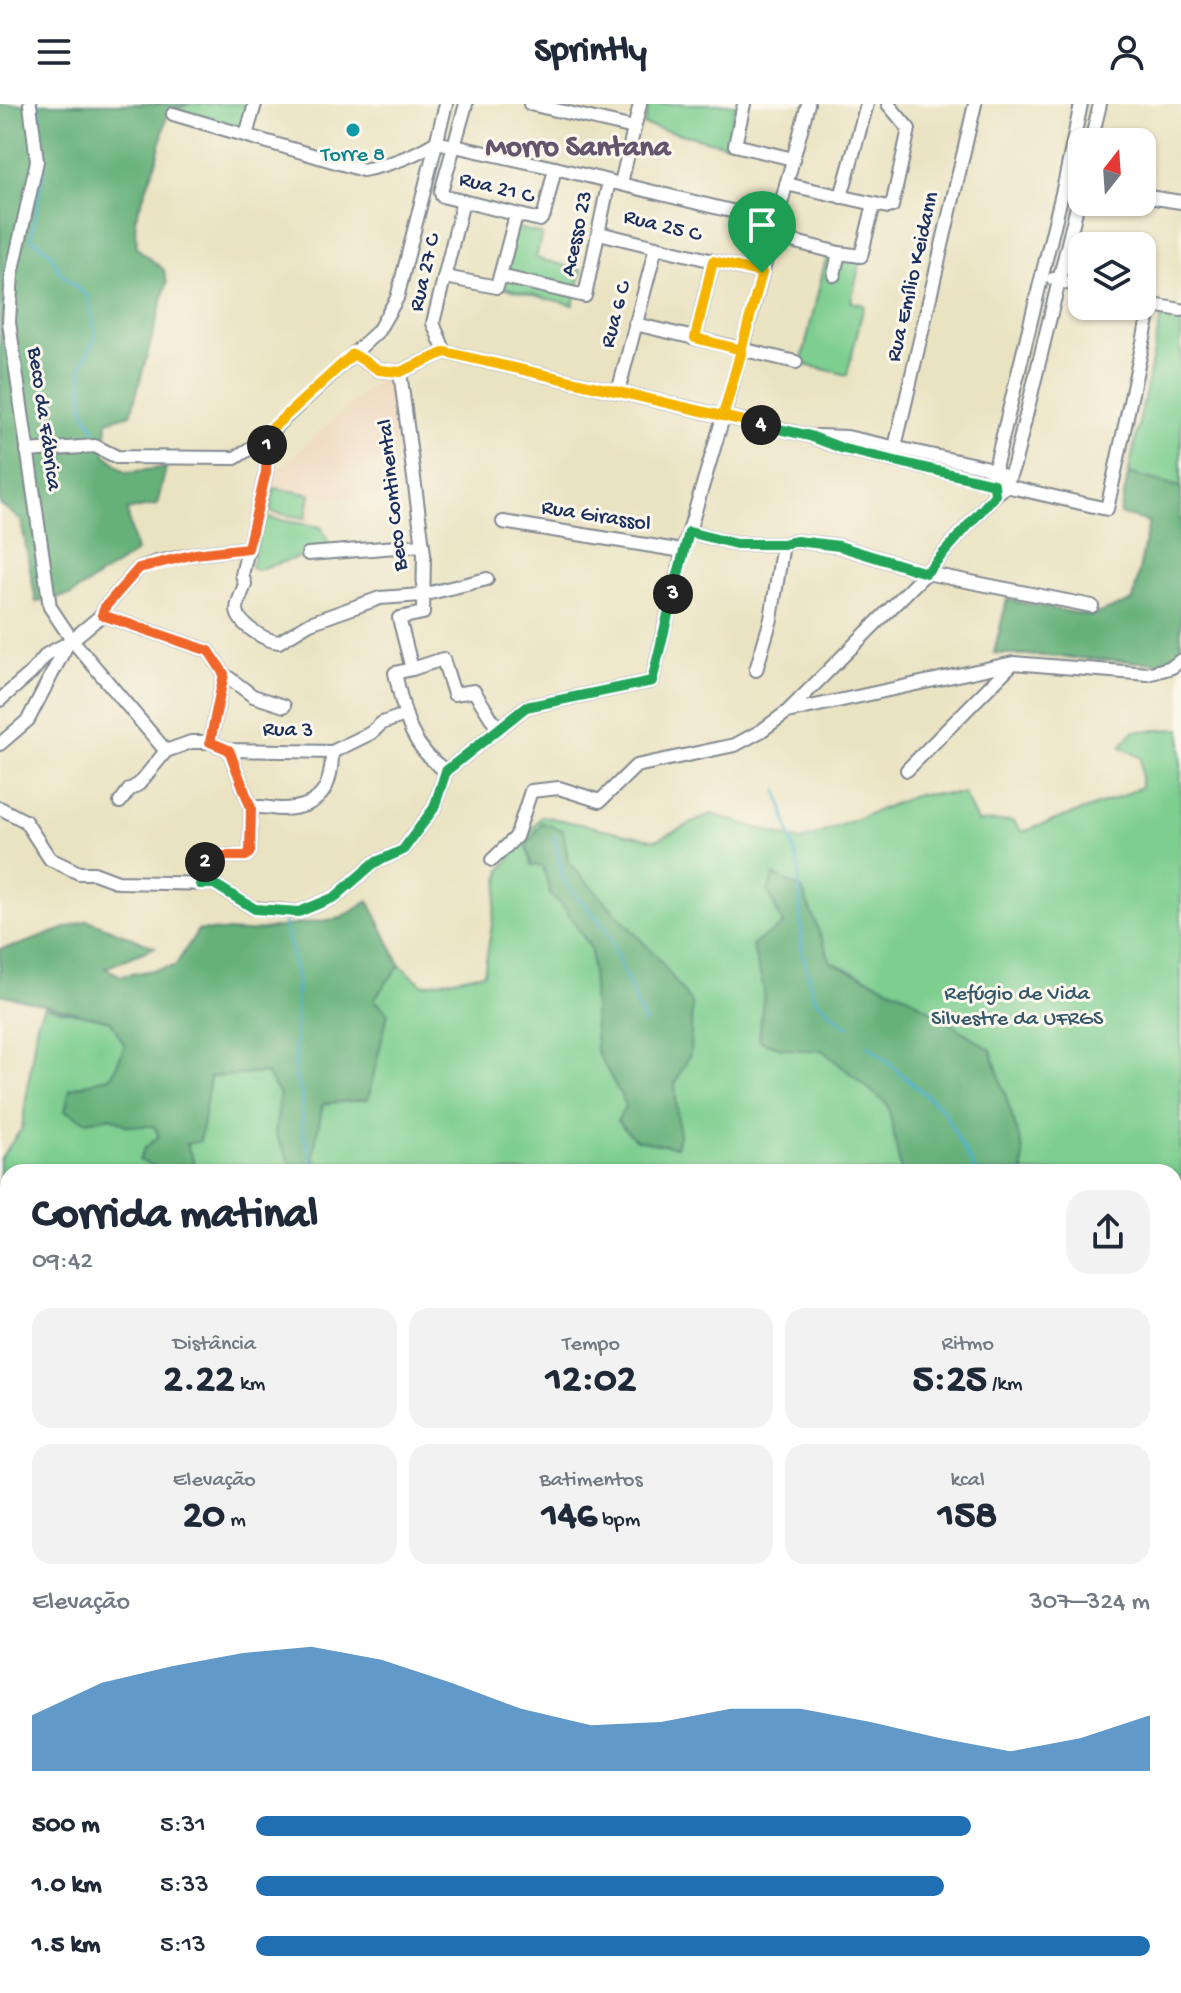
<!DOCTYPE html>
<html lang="pt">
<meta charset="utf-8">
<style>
:root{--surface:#fff;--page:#f2f2f3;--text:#1f2937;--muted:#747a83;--accent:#1f6fb2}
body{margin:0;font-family:"Gochi Hand",sans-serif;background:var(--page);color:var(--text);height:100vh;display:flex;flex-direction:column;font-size:30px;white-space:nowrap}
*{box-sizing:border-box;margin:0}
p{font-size:26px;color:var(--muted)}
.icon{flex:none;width:44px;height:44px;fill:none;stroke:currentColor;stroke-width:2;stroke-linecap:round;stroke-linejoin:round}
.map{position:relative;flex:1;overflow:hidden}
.drawer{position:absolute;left:0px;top:1060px;width:1182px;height:830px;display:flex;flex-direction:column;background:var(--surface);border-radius:24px 24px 0 0;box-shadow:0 2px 6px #0004}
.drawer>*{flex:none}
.needle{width:52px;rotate:17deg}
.tools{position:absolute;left:1068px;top:24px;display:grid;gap:16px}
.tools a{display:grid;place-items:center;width:88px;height:88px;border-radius:16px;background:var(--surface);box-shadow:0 2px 6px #0004;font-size:40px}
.pin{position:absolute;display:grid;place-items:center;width:68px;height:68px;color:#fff;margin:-82px -34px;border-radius:50% 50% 50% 0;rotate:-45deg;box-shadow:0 0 8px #0007}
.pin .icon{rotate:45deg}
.km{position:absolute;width:40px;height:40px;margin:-20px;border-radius:50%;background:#222;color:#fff;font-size:22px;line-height:40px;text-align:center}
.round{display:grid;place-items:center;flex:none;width:84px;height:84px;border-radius:24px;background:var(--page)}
.headline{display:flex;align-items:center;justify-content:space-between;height:136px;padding:0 32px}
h1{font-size:44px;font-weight:700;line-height:60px}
.stats{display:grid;grid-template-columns:repeat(3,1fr);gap:12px;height:136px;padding:8px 32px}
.stats div{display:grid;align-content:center;border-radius:20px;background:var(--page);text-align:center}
.stats b{font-size:40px;font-weight:700}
.stats small{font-size:22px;font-weight:400}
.stats p{font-size:22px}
.chart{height:224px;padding:16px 32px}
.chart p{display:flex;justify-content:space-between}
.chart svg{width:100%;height:144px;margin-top:8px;fill:var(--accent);opacity:.7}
ul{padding:0 32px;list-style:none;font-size:26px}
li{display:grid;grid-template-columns:128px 96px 1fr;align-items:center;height:60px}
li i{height:20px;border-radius:10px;background:var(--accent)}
header{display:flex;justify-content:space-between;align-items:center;height:104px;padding:0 32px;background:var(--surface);font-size:36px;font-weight:700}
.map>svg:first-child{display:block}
.built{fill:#edd7bb}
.green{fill:#7dce8f;stroke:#4c7e76;stroke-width:2}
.forest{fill:#66b17a;stroke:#40706c;stroke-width:2}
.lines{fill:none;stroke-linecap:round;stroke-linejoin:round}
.stream{stroke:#48afc7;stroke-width:3}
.minor-casing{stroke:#828990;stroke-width:16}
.minor{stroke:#fff;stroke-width:12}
.split-1-casing{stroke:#fff;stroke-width:16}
.split-2-casing{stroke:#fff;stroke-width:16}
.split-3-casing{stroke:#fff;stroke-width:16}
.split-4-casing{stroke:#fff;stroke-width:16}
.split-5-casing{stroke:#fff;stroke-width:16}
.split-1{stroke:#f5b400;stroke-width:10}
.split-2{stroke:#f0652b;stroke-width:10}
.split-3{stroke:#22a559;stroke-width:10}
.split-4{stroke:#22a559;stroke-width:10}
.split-5{stroke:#f5b400;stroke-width:10}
.culture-dot{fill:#0f9aa8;stroke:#fbf7ec;stroke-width:3}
.labels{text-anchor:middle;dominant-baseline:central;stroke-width:6;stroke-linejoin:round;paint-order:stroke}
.culture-label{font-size:22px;fill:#0d838f;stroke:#fbf7ec}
.street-label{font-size:22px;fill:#1b2f5e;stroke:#fbf7ec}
.park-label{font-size:22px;fill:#34576a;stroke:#fbf7ec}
.district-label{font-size:30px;font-weight:bold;fill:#64556c;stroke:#fbf7ec}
</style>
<header><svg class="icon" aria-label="menu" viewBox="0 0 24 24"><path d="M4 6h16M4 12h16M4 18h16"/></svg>Sprintly<svg class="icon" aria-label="person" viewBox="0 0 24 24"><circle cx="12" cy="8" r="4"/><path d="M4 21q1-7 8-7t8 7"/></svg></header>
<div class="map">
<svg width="1181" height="1889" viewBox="0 0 1181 1889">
<rect width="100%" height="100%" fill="#fbf7ec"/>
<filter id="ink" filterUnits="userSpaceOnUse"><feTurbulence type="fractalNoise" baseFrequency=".0125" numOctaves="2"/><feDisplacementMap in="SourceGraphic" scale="16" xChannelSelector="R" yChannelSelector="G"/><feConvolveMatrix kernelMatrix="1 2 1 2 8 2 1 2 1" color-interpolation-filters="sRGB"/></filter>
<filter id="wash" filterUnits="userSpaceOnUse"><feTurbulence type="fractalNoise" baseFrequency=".006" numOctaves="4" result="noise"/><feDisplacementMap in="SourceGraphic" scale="32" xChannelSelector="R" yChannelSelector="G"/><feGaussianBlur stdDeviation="1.8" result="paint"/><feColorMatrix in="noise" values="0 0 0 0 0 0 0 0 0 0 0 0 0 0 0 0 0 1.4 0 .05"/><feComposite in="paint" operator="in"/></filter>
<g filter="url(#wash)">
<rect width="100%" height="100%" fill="#eae3c2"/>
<!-- built -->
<polygon class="built" points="380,274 395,276 409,390 316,395 312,418 261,410 269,374"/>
<!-- green -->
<g class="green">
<polygon points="191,0 252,0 243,28 173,5"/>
<polygon points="649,0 736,0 726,41 644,21"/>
<polygon points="509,122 542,130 536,154 582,166 573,201 494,181"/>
<polygon points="827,150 860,158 851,198 864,201 847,271 801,260"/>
<polygon points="1161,214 1181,217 1181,548 1160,559 994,549 1007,496 1091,512 1133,497 1149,418 1120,410"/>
<polygon points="274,384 310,390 306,414 270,408"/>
<polygon points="263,413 321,423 334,450 300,453 256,466 251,464"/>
<polygon points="1181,625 1181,1889 0,1889 0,1183 8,1176 8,1882 1174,1882 1174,1068 8,1068 8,1153 0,1151 0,1055 22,1024 37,918 44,903 111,917 125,942 112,972 70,985 85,1017 112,1013 128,1022 154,1022 159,1032 145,1044 202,1019 210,973 267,969 373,895 400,861 423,881 484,869 501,766 542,712 656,736 711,710 801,737 919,690 964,690 977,718 1013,717 1022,728 1120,693 1141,683 1141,654 1120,642 1134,627"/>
</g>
<!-- forest -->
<g class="forest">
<polygon points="0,0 191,0 173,5 166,15 156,59 135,115 137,144 164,166 167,179 131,310 107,317 105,350 126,368 166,364 157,401 127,406 136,448 71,491 36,498 21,416 0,400"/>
<polygon points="1129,369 1181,383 1181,548 1160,559 994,549 1007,496 1091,512 1133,497 1149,418 1120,410"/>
<polygon points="542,719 563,726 569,759 658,854 692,900 690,950 675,980 679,1032 676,1043 636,1036 617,1017 626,1001 596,946 591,845 565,805 551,792 543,763 531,761 527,741"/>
<path d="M774,771L802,785L831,858L908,892L991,946L1023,1046V1068H901L888,1001L822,946C799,947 780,946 759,936L764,885L752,841L783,821L768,787Z"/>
<polygon points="369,797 400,861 374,895 388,909 368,995 323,1000 313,1051 320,1068 295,1068 275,1029 280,991 266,969 210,973 200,1037 186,1040 194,1058 191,1068 167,1068 139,1056 145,1044 159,1032 154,1022 128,1022 112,1013 85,1017 65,1007 70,985 112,972 125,942 111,917 0,890 0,845 19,841 88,816 155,843 105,864 121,872 175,862 198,826 247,828 341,814"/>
<polygon points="1174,1096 1181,1102 1181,1249 1174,1245"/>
<polygon points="0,1151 8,1153 8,1232 0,1235"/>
<polygon points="1174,1428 1181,1432 1181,1889 268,1889 272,1882 1174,1882"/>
<polygon points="0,1478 8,1481 8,1548 0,1547"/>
<polygon points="8,1618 8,1882 181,1882 185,1889 0,1889 0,1624"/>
</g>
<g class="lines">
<!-- stream -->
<g class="stream">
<polyline points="39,0 45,58 31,134 50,148 60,169 88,193 96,231 81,263 84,307 95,326"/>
<polyline points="778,687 799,764 802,847 814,894 848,923"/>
<polyline points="554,732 564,778 605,823 645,920"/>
<polyline points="284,815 297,875 295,971 301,987 303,1028 312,1056 312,1068"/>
<polyline points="868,941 943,1006 976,1068"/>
<polyline points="0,1177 8,1179"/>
<polyline points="1174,1777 1181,1781"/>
<polyline points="0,1852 8,1854"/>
<polyline points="380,1888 381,1889"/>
<polyline points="716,1889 716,1882"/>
</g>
</g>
</g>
<g filter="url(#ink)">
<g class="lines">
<defs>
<g id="minor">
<polyline points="30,0 37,57 12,170 9,218 50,503 72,536 166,647 191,638 210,638 229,646 332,648 371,629 382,619 405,611"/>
<polyline points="466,0 441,88 442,92 540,116 544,111 555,64"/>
<polyline points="530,0 634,24"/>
<polyline points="744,0 735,41 793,55"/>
<path d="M173,10L363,66C389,61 414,52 436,38L555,64L776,118"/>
<polyline points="246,31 255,0"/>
<polyline points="1091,38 1100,0"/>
<polyline points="621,79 640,0"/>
<polyline points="786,80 888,103 892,102 909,25 888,0"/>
<polyline points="1142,92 1181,98"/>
<polyline points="841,93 867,0"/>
<polyline points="599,129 762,169"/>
<polyline points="772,132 839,149 834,171"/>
<polyline points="839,149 861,152 874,100"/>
<polyline points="500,172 585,192 609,77"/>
<polyline points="445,173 497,183 516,111"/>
<polyline points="1053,175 1082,183"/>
<polyline points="1142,199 1181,206"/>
<polyline points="635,220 796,258"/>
<polyline points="695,234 713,157"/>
<polyline points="445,248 433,219 463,97"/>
<polyline points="353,250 379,266 400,268"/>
<polyline points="400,268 445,248 810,332 844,345 1107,405 1151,201"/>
<polyline points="400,268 424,450 423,509 399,514 412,565 443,555 454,590 474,587 498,625"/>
<polyline points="618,288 656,143"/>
<path d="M267,329L266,368L242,471L245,480C243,487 237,498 237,506C238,521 266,537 279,538L310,519L380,494L422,491L487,475"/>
<polyline points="817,332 847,333 985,363 1002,371"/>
<polyline points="27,347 95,342 117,353 235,354 257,340 378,227 397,194 446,0"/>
<polyline points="892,356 975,0"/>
<polyline points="994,387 996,360 1065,77 1081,0"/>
<polyline points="503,418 683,447"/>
<polyline points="689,428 736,440 783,440 797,437 839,442 926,469 1092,502"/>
<polyline points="308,450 422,441"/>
<polyline points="102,511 209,547 224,570 253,592 284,602"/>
<path d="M412,565L395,569C405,611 409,642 446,667"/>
<polyline points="756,566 771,515 783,440"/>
<polyline points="0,596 31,569 47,550 68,539 102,511 105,503 139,464 157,458 195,450 248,444"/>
<polyline points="787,608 1013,559 1148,570 1172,563 1181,556"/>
<polyline points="210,638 224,570"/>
<polyline points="0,640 28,616 68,539"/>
<polyline points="907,666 1012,560"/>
<polyline points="120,698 129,686 139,680 166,647"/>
<polyline points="0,704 25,717 50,755 79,769 94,769 118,778 214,780 253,804 299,808 335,793 374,759 403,746 434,704 446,667 526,603 652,577 683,447 725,307 808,0"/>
<path d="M251,704C262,701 270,705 282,705C321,704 332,684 332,648"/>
<polyline points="492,756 516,733 531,687 559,684 600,697 636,662 735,641 761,627 787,608 926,469 995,391 1005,383 1014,361 1082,82"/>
<polyline points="200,780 207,752 246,752 250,748 251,704 229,646"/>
</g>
</defs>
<!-- minor casing -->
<use href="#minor" class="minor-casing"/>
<!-- minor -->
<use href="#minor" class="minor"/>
</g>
</g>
<g class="lines" filter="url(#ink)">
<defs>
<polyline id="split-1" points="267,341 267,329 353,250 379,266 400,268 445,248 723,312 762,169"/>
<polyline id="split-2" points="205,758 207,752 246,752 250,748 251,704 229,646 210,638 224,570 209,547 102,511 105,503 139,464 195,450 248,444 266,368 267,341"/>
<polyline id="split-3" points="205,758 200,780 214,780 255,805 299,808 335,793 374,759 403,746 434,704 446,667 526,603 652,577 673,490"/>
<polyline id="split-4" points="673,490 689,428 736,440 783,440 797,437 839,442 926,469 995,391 994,380 844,345 810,332 761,321"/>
<polyline id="split-5" points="761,321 723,312 742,246 695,234 713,157 762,169"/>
</defs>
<!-- split-1 casing -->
<use href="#split-1" class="split-1-casing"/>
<!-- split-2 casing -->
<use href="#split-2" class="split-2-casing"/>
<!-- split-3 casing -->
<use href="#split-3" class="split-3-casing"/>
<!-- split-4 casing -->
<use href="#split-4" class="split-4-casing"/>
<!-- split-5 casing -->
<use href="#split-5" class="split-5-casing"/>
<!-- split-1 -->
<use href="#split-1" class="split-1"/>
<!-- split-2 -->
<use href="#split-2" class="split-2"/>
<!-- split-3 -->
<use href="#split-3" class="split-3"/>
<!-- split-4 -->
<use href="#split-4" class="split-4"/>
<!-- split-5 -->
<use href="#split-5" class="split-5"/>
</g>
<!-- markers -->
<circle class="culture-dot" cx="353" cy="26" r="8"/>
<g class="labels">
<!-- culture labels -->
<g class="culture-label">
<text x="353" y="52">Torre 8</text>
</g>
<!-- street labels -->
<g class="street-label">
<text transform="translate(496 85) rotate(14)">Rua 21 C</text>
<text transform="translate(662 123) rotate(14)">Rua 25 C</text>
<text transform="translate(578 130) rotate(-78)">Acesso 23</text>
<text transform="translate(426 169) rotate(-77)">Rua 27 C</text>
<text transform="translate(914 173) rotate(-77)">Rua Emílio Keidann</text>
<text transform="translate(617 211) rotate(-75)">Rua 6 C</text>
<text transform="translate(43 315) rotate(82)">Beco da Fábrica</text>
<text transform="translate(394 391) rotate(-96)">Beco Continental</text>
<text transform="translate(596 413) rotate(9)">Rua Girassol</text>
<text transform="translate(288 627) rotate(1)">Rua 3</text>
</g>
<!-- park labels -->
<g class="park-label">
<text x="1017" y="891">Refúgio de Vida<tspan x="1017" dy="25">Silvestre da UFRGS</tspan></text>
</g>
<!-- district labels -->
<g class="district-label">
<text x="578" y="45">Morro Santana</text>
</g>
</g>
</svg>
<div class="tools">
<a><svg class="needle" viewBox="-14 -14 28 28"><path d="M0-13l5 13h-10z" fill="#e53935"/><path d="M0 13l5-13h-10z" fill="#747a83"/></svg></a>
<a><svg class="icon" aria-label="layers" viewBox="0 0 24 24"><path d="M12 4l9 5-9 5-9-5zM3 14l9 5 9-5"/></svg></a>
</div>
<div class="pin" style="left:762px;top:169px;background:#1e9e55"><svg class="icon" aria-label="arrive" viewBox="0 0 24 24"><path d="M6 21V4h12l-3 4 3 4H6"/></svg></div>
<b class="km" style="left:267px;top:341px">1</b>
<b class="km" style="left:205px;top:758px">2</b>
<b class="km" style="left:673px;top:490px">3</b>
<b class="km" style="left:761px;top:321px">4</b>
<section class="drawer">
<div class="headline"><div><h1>Corrida matinal</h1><p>09:42</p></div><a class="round"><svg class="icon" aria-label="share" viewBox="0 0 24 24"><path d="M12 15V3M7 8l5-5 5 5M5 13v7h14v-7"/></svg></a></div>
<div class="stats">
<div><p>Distância</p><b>2.22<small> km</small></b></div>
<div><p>Tempo</p><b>12:02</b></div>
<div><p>Ritmo</p><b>5:25<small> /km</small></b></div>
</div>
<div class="stats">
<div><p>Elevação</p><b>20<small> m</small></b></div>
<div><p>Batimentos</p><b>146<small> bpm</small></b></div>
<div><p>kcal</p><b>158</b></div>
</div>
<div class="chart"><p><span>Elevação</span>307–324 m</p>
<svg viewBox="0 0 160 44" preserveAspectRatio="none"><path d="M0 44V27L10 17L20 12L30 8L40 6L50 10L60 17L70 25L80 30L90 29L100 25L110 25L120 29L130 34L140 38L150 34L160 27V44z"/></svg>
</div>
<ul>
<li><b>500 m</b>5:31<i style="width:80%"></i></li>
<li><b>1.0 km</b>5:33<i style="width:77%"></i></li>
<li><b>1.5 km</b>5:13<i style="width:100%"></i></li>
</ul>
</section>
</div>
